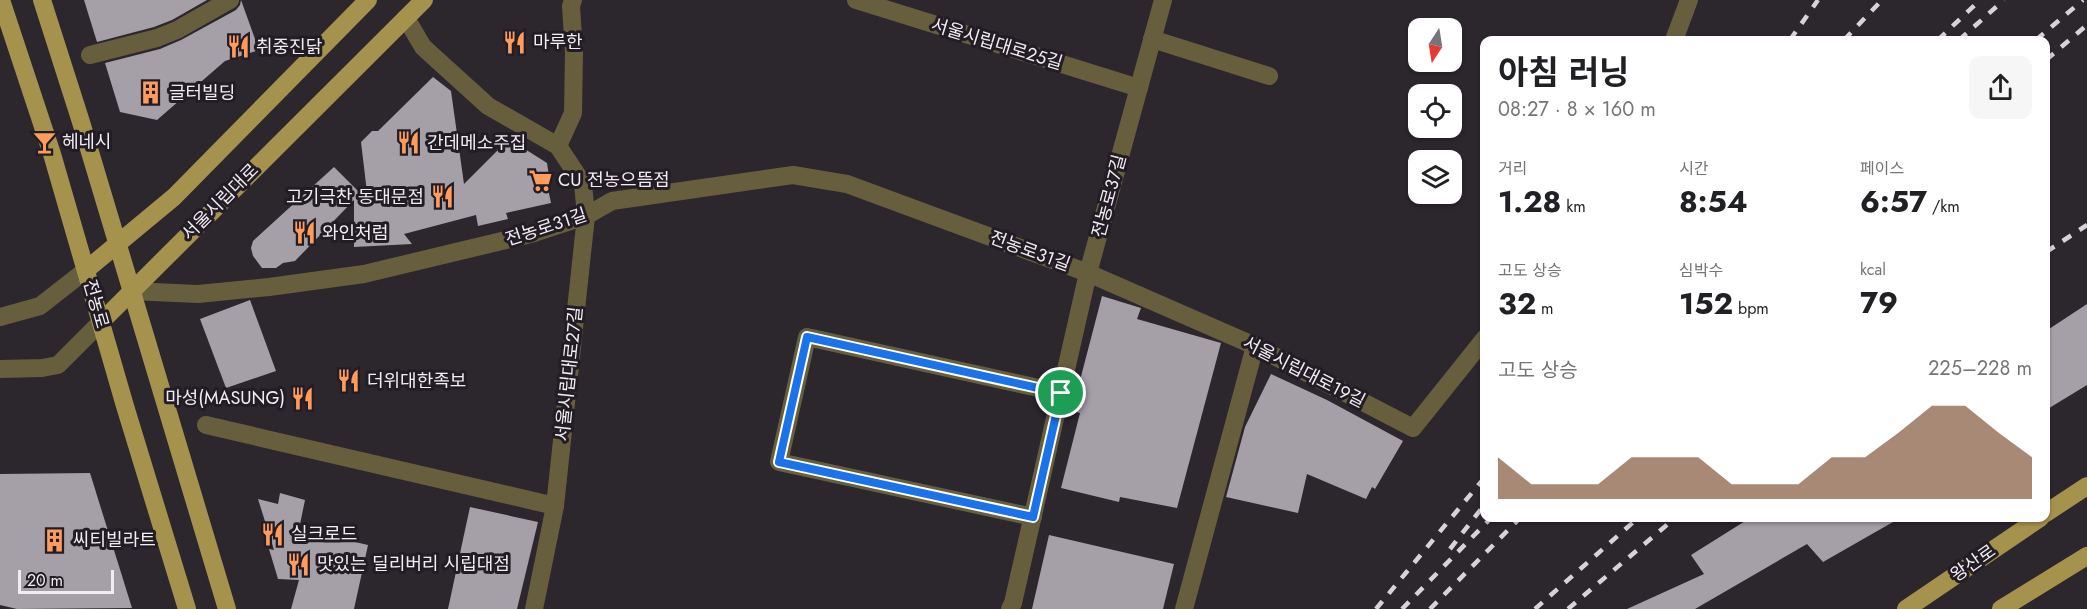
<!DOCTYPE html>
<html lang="ko">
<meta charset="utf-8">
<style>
:root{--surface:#fff;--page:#f6f6f6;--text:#202124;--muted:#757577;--accent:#84583d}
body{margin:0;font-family:Jost,"Noto Sans KR",sans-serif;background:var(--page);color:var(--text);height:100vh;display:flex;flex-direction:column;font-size:22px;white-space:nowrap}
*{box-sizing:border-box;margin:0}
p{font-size:20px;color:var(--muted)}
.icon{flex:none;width:33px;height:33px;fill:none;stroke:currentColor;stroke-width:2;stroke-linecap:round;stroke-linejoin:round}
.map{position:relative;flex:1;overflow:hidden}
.sheet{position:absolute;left:1480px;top:36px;width:570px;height:486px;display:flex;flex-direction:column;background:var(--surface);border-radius:12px;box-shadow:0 2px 4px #0004}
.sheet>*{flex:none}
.needle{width:39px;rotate:192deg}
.controls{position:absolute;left:1408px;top:18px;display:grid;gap:12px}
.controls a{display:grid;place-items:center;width:54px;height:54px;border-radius:12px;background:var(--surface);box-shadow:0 2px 4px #0004;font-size:30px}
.scale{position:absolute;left:18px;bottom:15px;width:96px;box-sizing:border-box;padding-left:6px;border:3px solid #f0ecf1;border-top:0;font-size:16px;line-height:21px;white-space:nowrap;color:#f0ecf1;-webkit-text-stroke:4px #221d24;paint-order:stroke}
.pin{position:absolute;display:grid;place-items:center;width:51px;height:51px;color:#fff;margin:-26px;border:3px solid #fff;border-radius:50%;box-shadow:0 2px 6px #0007}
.round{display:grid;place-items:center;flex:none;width:63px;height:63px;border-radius:12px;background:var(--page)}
.overview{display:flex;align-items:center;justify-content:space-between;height:102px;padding:0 18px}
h1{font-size:33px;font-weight:700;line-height:45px}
.stats{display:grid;grid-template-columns:repeat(3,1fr);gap:9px;height:102px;padding:6px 18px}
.stats div{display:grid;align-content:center}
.stats b{font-size:30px;font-weight:700}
.stats small{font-size:16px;font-weight:400}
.stats p{font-size:16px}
.chart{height:168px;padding:12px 18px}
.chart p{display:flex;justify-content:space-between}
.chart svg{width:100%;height:108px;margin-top:6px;fill:var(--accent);opacity:.7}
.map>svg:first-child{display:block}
.building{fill:#a59fa8}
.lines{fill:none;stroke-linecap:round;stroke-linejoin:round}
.minor{stroke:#675e3e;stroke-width:18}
.major{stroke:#a5924d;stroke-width:18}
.rail{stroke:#d7d3d8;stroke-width:4.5;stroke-dasharray:10 10;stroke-linecap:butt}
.route-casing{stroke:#fff;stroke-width:12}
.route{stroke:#1a73e8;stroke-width:8}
.labels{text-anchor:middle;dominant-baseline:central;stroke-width:6;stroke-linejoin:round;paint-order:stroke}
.poi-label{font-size:18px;fill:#f0ecf1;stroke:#221d24;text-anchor:start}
.street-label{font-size:18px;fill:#f0ecf1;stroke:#221d24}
</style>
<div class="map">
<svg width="2087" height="609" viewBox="0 0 2087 609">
<rect width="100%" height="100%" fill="#2c262d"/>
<!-- building -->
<g class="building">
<polygon points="84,0 207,0 172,20 154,27 97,42"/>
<polygon points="241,0 259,50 225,61 157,120 120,112 105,63 160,49 181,40 236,10 240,5"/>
<polygon points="433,77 451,91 464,184 509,139 547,163 550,183 547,184 551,203 506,213 508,219 478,226 476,215 404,234 412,244 354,247 354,200 295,261 283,263 276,268 262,268 253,256 251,248 253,241 334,167 368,201 361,142 372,131 378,131"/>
<polygon points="1102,296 1141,308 1137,319 1221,343 1177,508 1120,497 1119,502 1061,488 1080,413 1072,411"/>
<polygon points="250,300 276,371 226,388 200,319"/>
<polygon points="2087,304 2087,385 2046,410 2046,331"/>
<polygon points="1271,374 1327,400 1403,441 1375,489 1372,487 1366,499 1307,474 1298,513 1226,497 1245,427"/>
<polygon points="90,473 132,608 17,609 0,605 0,474"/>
<polygon points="280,493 305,500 299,529 368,545 354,609 291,609 299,580 278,579 269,549 274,550 258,499 278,504"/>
<polygon points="470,507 538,522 517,609 448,609"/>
<polygon points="1750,518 1900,518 1823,562 1807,544 1695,609 1627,609 1704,574 1691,555"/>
<polygon points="1049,535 1174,564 1163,609 1032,609"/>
</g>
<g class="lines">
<!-- minor -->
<g class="minor">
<polyline points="856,0 1139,88"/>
<polyline points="406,18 423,47 488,106 558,146 583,184 586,216 555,506 534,609"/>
<polyline points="1152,39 1269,76"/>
<polyline points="1674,40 1689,0"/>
<polyline points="90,55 157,38 177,30 230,0"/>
<polyline points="558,146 573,113 574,53 571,6 573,0"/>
<polyline points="131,291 198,294 269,287 364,274 531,234 586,216 612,201 793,175 847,184 1088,273 1255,346 1413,428 1485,338"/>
<polyline points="0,317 40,306 86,270"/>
<polyline points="0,369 42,368 58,365 101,322"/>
<polyline points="206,425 555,506"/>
<polyline points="1033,517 779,462 807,337 1061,393"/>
<polyline points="1010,609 1013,603 1088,273 1163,0"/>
<polyline points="1184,609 1255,346"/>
</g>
<!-- major -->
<g class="major">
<polyline points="1,0 52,154 125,406 187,609"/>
<polyline points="42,0 81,122 227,609"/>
<polyline points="86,270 174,197 368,0"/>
<polyline points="101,322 424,0"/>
<polyline points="2046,513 2087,486"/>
<polyline points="1906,609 2040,518"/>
<polyline points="2001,609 2087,556"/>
</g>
<!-- rail -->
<g class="rail">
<polyline points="1790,40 1818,0"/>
<polyline points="1844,40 1882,0"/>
<polyline points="1938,40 1980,0"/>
<polyline points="1959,40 2004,0"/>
<polyline points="2036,40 2083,0"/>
<polyline points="2046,60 2087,25"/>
<polyline points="2046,252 2087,225"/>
<polyline points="1450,549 1485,504"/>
<polyline points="1376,609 1485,477"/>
<polyline points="1402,609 1491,518"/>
<polyline points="1430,609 1520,518"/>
<polyline points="1535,609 1638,518"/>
<polyline points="1568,609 1675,518"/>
</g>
</g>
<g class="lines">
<defs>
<polygon id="route" points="807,337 1061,393 1033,517 779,462"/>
</defs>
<!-- route casing -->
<use href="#route" class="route-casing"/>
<!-- route -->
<use href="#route" class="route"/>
</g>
<!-- icons -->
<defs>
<symbol id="restaurant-bare" viewBox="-9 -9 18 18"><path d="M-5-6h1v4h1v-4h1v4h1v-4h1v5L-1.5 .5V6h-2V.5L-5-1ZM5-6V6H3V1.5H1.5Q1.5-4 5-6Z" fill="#ff9b5b" stroke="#221d24" stroke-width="2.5" paint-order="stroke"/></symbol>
<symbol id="building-bare" viewBox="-9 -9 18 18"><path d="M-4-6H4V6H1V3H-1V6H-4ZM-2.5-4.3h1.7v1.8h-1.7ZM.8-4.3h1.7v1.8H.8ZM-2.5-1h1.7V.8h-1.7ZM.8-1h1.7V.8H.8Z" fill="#ff9b5b" stroke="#221d24" stroke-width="2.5" paint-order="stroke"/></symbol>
<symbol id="bar-bare" viewBox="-9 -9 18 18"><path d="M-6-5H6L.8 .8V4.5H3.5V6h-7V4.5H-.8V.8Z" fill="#ff9b5b" stroke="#221d24" stroke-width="2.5" paint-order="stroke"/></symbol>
<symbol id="supermarket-bare" viewBox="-9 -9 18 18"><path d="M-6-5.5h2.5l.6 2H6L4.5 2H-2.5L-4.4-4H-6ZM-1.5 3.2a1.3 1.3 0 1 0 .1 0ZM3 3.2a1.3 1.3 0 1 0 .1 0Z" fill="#ff9b5b" stroke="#221d24" stroke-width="2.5" paint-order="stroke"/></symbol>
</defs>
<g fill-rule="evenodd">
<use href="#restaurant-bare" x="498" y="26" width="33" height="33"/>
<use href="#restaurant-bare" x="222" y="30" width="33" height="33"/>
<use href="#building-bare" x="134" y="76" width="33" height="33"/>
<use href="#bar-bare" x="28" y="126" width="33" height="33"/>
<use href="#restaurant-bare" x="392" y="126" width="33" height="33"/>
<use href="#supermarket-bare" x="524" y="164" width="33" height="33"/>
<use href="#restaurant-bare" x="426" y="180" width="33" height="33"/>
<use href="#restaurant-bare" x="288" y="216" width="33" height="33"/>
<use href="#restaurant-bare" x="332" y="364" width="33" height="33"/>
<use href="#restaurant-bare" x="286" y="382" width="33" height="33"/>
<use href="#restaurant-bare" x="256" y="518" width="33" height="33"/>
<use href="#building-bare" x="38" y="524" width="33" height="33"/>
<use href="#restaurant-bare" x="282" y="548" width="33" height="33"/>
</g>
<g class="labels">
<!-- poi labels -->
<g class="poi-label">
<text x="533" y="42">마루한</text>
<text x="256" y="47">취중진닭</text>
<text x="169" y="93">글터빌딩</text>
<text x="62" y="142">헤네시</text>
<text x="427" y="143">간데메소주집</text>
<text x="558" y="180">CU 전농으뜸점</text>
<text x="424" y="197" text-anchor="end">고기극찬 동대문점</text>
<text x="322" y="233">와인처럼</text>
<text x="367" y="381">더위대한족보</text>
<text x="285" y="398" text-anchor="end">마성(MASUNG)</text>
<text x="291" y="534">실크로드</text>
<text x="73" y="540">씨티빌라트</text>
<text x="317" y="564">맛있는 딜리버리 시립대점</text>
</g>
<!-- street labels -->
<g class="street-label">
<text transform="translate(997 44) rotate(17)">서울시립대로25길</text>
<text transform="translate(1109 196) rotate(-75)">전농로37길</text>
<text transform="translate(220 202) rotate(-45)">서울시립대로</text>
<text transform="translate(546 227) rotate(-18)">전농로31길</text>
<text transform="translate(1030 251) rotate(20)">전농로31길</text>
<text transform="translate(96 304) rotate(74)">전농로</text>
<text transform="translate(1304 372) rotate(27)">서울시립대로19길</text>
<text transform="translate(569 374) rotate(-84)">서울시립대로27길</text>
<text transform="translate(1973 563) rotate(-35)">왕산로</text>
</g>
</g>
</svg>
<div class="controls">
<a><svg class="needle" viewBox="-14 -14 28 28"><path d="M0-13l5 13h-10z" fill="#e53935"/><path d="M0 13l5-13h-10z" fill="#757577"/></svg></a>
<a><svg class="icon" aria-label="locate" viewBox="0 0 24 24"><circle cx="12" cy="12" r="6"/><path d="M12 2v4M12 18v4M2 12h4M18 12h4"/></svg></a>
<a><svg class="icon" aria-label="layers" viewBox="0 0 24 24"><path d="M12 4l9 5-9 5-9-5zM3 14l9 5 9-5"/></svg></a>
</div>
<div class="scale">20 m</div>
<div class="pin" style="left:1061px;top:393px;background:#1e9e55"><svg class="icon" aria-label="arrive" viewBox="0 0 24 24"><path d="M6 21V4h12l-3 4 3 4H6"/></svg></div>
<section class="sheet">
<div class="overview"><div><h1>아침 러닝</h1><p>08:27 · 8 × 160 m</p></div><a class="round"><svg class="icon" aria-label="share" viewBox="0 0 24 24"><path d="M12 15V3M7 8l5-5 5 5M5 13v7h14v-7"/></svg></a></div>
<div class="stats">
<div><p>거리</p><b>1.28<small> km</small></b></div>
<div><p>시간</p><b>8:54</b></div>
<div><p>페이스</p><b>6:57<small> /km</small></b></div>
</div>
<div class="stats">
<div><p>고도 상승</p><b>32<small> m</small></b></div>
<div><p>심박수</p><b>152<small> bpm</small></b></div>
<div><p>kcal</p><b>79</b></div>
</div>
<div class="chart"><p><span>고도 상승</span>225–228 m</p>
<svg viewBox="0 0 160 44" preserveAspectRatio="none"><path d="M0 44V27L10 38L20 38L30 38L40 27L50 27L60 27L70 38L80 38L90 38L100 27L110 27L120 17L130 6L140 6L150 17L160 27V44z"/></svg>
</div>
</section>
</div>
